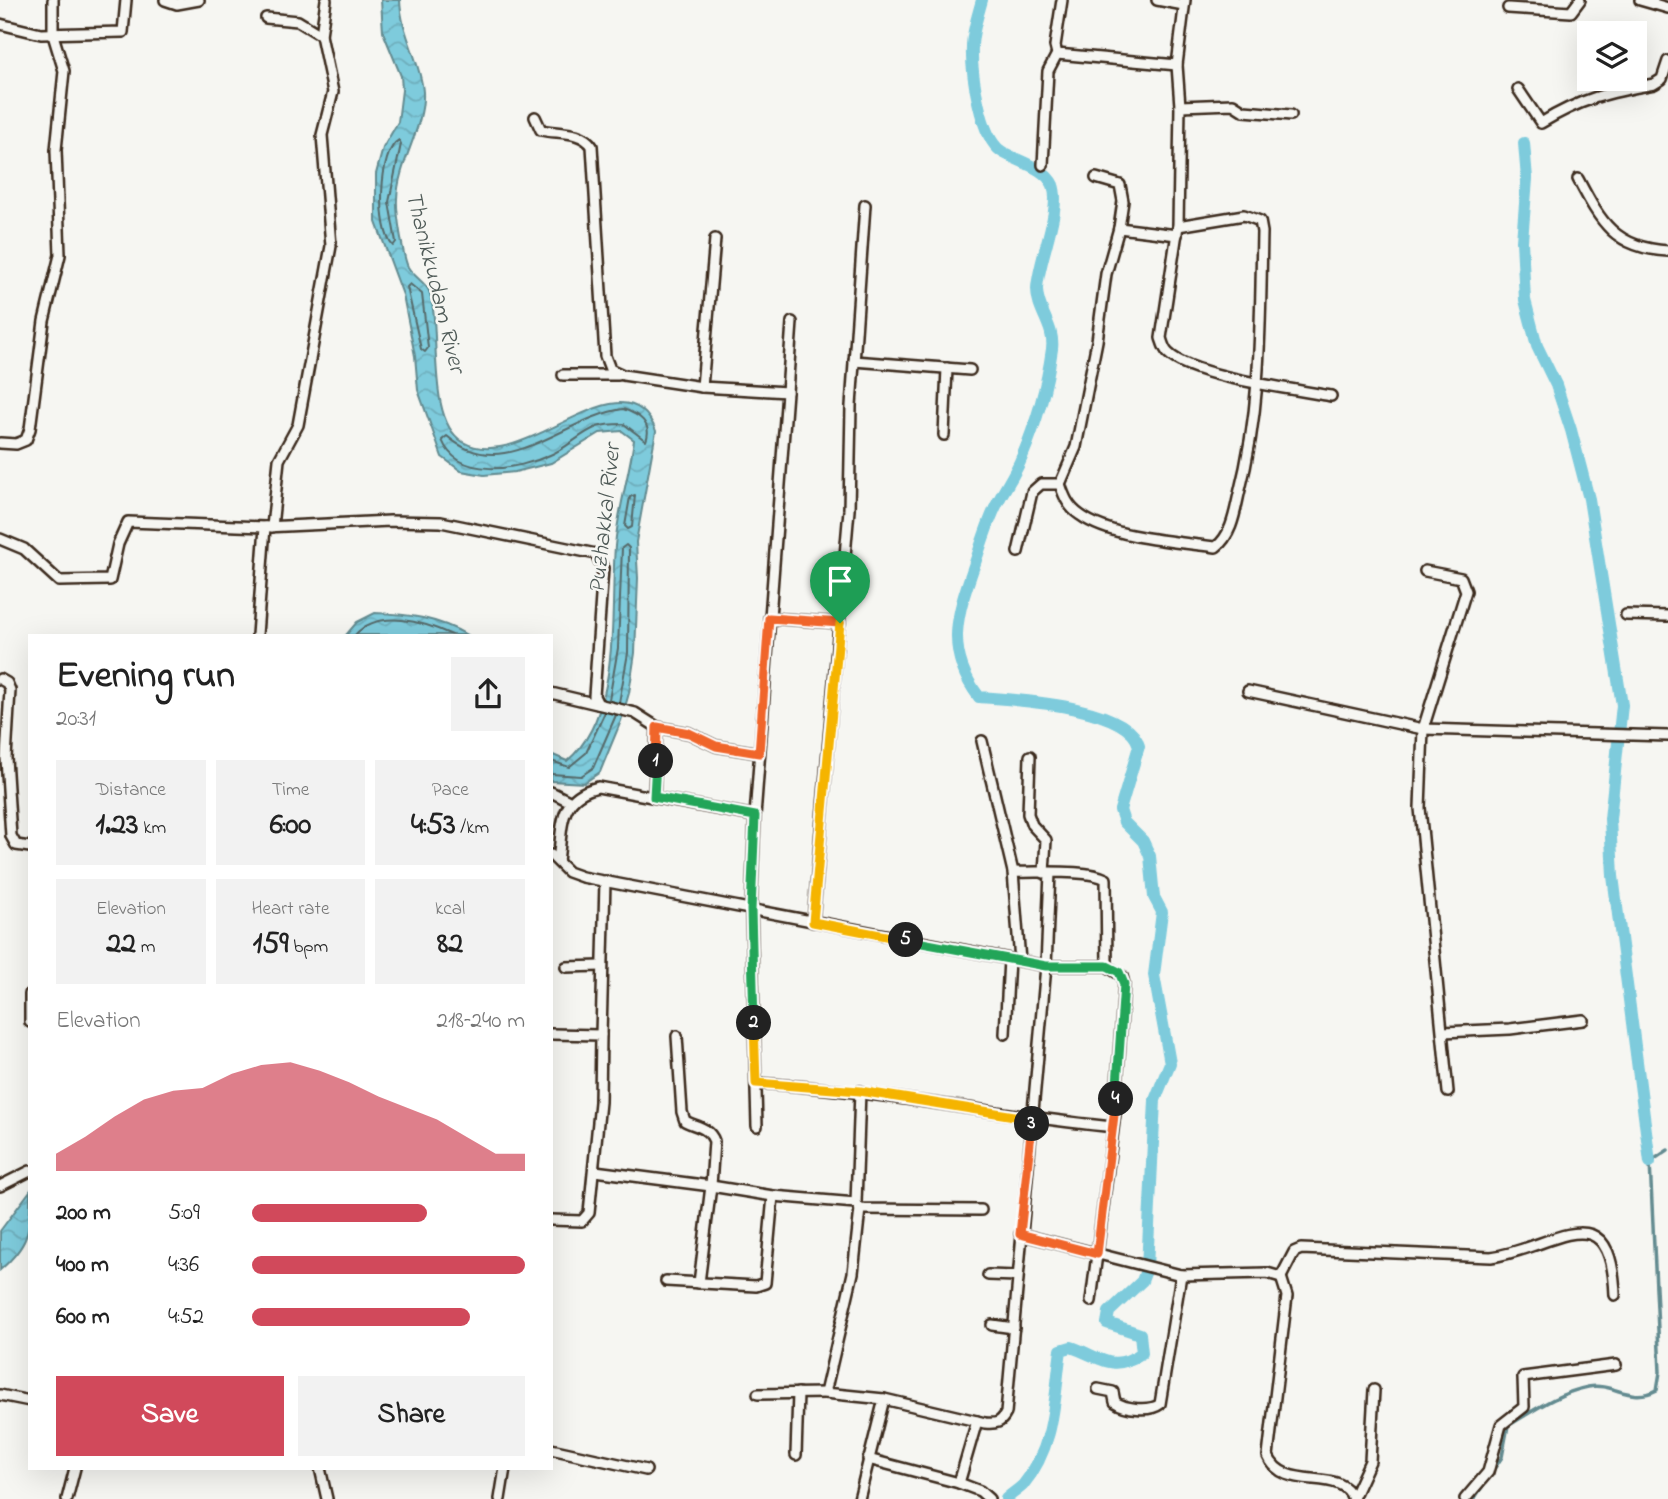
<!DOCTYPE html>
<meta charset="utf-8">
<style>
:root{--surface:#fff;--page:#f2f2f2;--text:#222;--muted:#767676;--accent:#d1495b}
body{margin:0;font-family:"Indie Flower",sans-serif;background:var(--page);color:var(--text);height:100vh;display:flex;flex-direction:column;font-size:26px;white-space:nowrap}
*{box-sizing:border-box;margin:0}
p{font-size:23px;color:var(--muted)}
.icon{flex:none;width:38px;height:38px;fill:none;stroke:currentColor;stroke-width:2;stroke-linecap:round;stroke-linejoin:round}
.map{position:relative;flex:1;overflow:hidden}
.side{position:absolute;left:28px;top:634px;width:525px;height:836px;display:flex;flex-direction:column;background:var(--surface);border-radius:0px;box-shadow:0 7px 28px #0002}
.side>*{flex:none}
.controls{position:absolute;left:1577px;top:21px;display:grid;gap:14px}
.controls a{display:grid;place-items:center;width:70px;height:70px;border-radius:0px;background:var(--surface);box-shadow:0 7px 28px #0002;font-size:35px}
.pin{position:absolute;display:grid;place-items:center;width:60px;height:60px;color:#fff;margin:-72px -30px;border-radius:50% 50% 50% 0;rotate:-45deg;box-shadow:0 0 7px #0007}
.pin .icon{rotate:45deg}
.km{position:absolute;width:35px;height:35px;margin:-18px;border-radius:50%;background:#222;color:#fff;font-size:19px;line-height:35px;text-align:center}
.round{display:grid;place-items:center;flex:none;width:74px;height:74px;border-radius:0px;background:var(--page)}
.summary{display:flex;align-items:center;justify-content:space-between;height:119px;padding:0 28px}
h1{font-size:38px;font-weight:800;line-height:52px}
.metrics{display:grid;grid-template-columns:repeat(3,1fr);gap:10px;height:119px;padding:7px 28px}
.metrics div{display:grid;align-content:center;border-radius:0px;background:var(--page);text-align:center}
.metrics b{font-size:30px;font-weight:800}
.metrics small{font-size:19px;font-weight:400}
.metrics p{font-size:19px}
.chart{height:196px;padding:14px 28px}
.chart p{display:flex;justify-content:space-between}
.chart svg{width:100%;height:126px;margin-top:7px;fill:var(--accent);opacity:.7}
.button{display:flex;gap:14px;margin-top:auto;padding:14px 28px}
.button a{flex:1;height:80px;border-radius:0px;background:var(--accent);color:#fff;font-size:28px;font-weight:800;line-height:80px;text-align:center}
.button a+a{background:var(--page);color:var(--text)}
ul{padding:0 28px;list-style:none;font-size:23px}
li{display:grid;grid-template-columns:112px 84px 1fr;align-items:center;height:52px}
li i{height:18px;border-radius:9px;background:var(--accent)}
.map>svg:first-child{display:block}
.water{fill:url(#water-waves);stroke:#638b90;stroke-width:2}
.lines{fill:none;stroke-linecap:round;stroke-linejoin:round}
.shore{stroke:#566a6a;stroke-width:2}
.stream{stroke:#638b90;stroke-width:3.5}
.canal{stroke:#7ecbdc;stroke-width:12}
.street-casing{stroke:#3b2a1e;stroke-width:14}
.street{stroke:#f6f6f2;stroke-width:9}
.split-1-casing{stroke:#fff;stroke-width:14}
.split-2-casing{stroke:#fff;stroke-width:14}
.split-3-casing{stroke:#fff;stroke-width:14}
.split-4-casing{stroke:#fff;stroke-width:14}
.split-5-casing{stroke:#fff;stroke-width:14}
.split-6-casing{stroke:#fff;stroke-width:14}
.split-1{stroke:#f0652b;stroke-width:9}
.split-2{stroke:#22a559;stroke-width:9}
.split-3{stroke:#f5b400;stroke-width:9}
.split-4{stroke:#f0652b;stroke-width:9}
.split-5{stroke:#22a559;stroke-width:9}
.split-6{stroke:#f5b400;stroke-width:9}
.labels{text-anchor:middle;dominant-baseline:central;stroke-width:5;stroke-linejoin:round;paint-order:stroke}
.water-label{font-size:24px;font-style:italic;fill:#4f5a57;stroke:#f6f6f2}
</style>
<div class="map">
<svg width="1668" height="1499" viewBox="0 0 1668 1499">
<defs>
<pattern id="water-waves" width="16" height="10" patternUnits="userSpaceOnUse" patternTransform="scale(1.75)"><rect width="16" height="10" fill="#7ecbdc"/><path d="M0 5q4-4 8 0t8 0" fill="none" stroke="#6eaebc"/></pattern>
</defs>
<rect width="100%" height="100%" fill="#f6f6f2"/>
<filter id="ink" filterUnits="userSpaceOnUse"><feTurbulence type="fractalNoise" baseFrequency=".0143" numOctaves="2"/><feDisplacementMap in="SourceGraphic" scale="14" xChannelSelector="R" yChannelSelector="G"/><feConvolveMatrix kernelMatrix="1 2 1 2 8 2 1 2 1" color-interpolation-filters="sRGB"/></filter>
<g filter="url(#ink)">
<!-- water -->
<g class="water">
<path d="M381,0H400C401,34 421,62 423,92C425,127 398,162 397,199C396,212 403,256 408,267C413,276 425,282 429,291C442,325 425,420 463,442C524,477 624,349 656,431L636,542L638,578L635,653L629,693L621,721L600,772L584,783L551,781V754L567,761C622,715 610,611 615,546C618,510 629,476 634,440L622,431L600,433L551,463L515,472L484,475L461,471L442,457L418,390L415,356L403,295L376,222V174L383,148L398,122L402,90L401,76L383,32Z"/>
<path d="M375,613C409,614 438,618 467,635H346L357,622Z"/>
<path d="M30,1191C30,1230 31,1243 0,1270V1231Z"/>
</g>
<g class="lines">
<!-- shore -->
<g class="shore">
<path d="M399,140L401,144L389,202L396,242L393,246C377,230 378,151 399,140Z"/>
<polygon points="410,284 422,294 428,348 425,352 421,349 407,287"/>
<path d="M623,409C638,414 653,423 646,441L624,424C616,424 604,424 597,427C581,433 567,448 550,455C518,470 458,480 442,440L447,436C504,486 564,417 623,409Z"/>
<polygon points="635,495 632,527 628,529 625,526 630,497"/>
<path d="M355,635C379,608 424,622 452,635"/>
<polyline points="609,700 618,648 622,548 626,545 629,548 628,653 619,703"/>
<polyline points="551,761 569,767 586,753 605,712"/>
<polyline points="551,774 581,776 593,768 616,715"/>
</g>
<!-- stream -->
<path class="stream" d="M1474,1499L1502,1457L1508,1426C1533,1411 1558,1393 1588,1387C1613,1382 1630,1404 1657,1390L1660,1372L1650,1162L1668,1150"/>
<!-- canal -->
<g class="canal">
<path d="M982,0C978,15 972,32 972,47C971,71 980,137 1001,151C1016,161 1045,167 1053,185C1062,210 1038,261 1037,289C1037,311 1055,326 1052,349C1047,385 1036,424 1022,457C1015,475 1003,490 995,508C987,525 981,545 975,563C957,614 944,651 979,697C1014,700 1129,705 1139,746L1120,810L1124,822L1143,841L1150,856L1154,897L1162,912L1154,975L1170,1063L1155,1100L1147,1268L1142,1281L1109,1312L1107,1323L1140,1334L1142,1353C1111,1373 1103,1358 1071,1347L1061,1350C1054,1398 1056,1445 1023,1485C1018,1490 1011,1494 1006,1499"/>
<polyline points="1524,143 1527,179 1522,241 1525,300 1537,346 1556,385 1571,430 1589,499 1622,705 1610,819 1613,876 1650,1162"/>
</g>
<defs>
<g id="street">
<polyline points="165,0 177,4 199,0"/>
<polyline points="1062,0 1055,46 1057,54 1177,65"/>
<polyline points="1157,0 1184,5"/>
<path d="M1185,0L1177,65L1180,106L1178,226L1161,338C1163,344 1164,349 1168,353C1192,377 1294,389 1331,396"/>
<polyline points="1640,0 1668,8"/>
<polyline points="1508,8 1571,12 1580,0"/>
<polyline points="266,18 298,21 321,35 333,92 322,135 331,246 298,425 279,460 272,527"/>
<polyline points="0,24 41,34 123,32 126,0"/>
<polyline points="321,35 326,0"/>
<path d="M1518,89L1541,123C1580,99 1609,92 1654,84L1662,79L1668,61"/>
<polyline points="1180,106 1233,104 1244,111 1291,115"/>
<path d="M535,117L541,130C558,134 581,130 592,146L605,356L610,369L623,375L702,387"/>
<polyline points="1043,165 1048,71 1057,54"/>
<path d="M1578,179C1601,223 1615,248 1668,251"/>
<polyline points="1119,228 1177,235"/>
<polyline points="715,239 702,387 787,392 755,816 751,910 757,1126"/>
<polyline points="854,361 970,370"/>
<polyline points="563,375 618,375"/>
<polyline points="787,392 792,322"/>
<polyline points="944,435 947,368"/>
<polyline points="0,443 16,444 26,440 30,429 44,321 60,255 56,150 64,71 53,35 53,0"/>
<path d="M1060,484C1064,496 1068,507 1080,515C1111,538 1178,542 1216,547C1232,535 1235,511 1239,494C1262,405 1260,322 1262,232L1260,221L1244,215L1178,226"/>
<polyline points="0,539 24,549 59,581 110,580 118,544 128,522 265,527 390,521 441,522 596,554 603,568 594,696 598,704"/>
<polyline points="1018,552 1032,492 1041,484 1060,484 1076,447 1097,341 1106,274 1119,228 1123,201 1120,185 1096,178"/>
<polyline points="1425,571 1461,578 1466,591 1423,729 1420,808 1448,1092"/>
<polyline points="1626,615 1668,616"/>
<polyline points="769,618 840,623"/>
<polyline points="257,635 265,527"/>
<polyline points="0,679 7,683 10,690 6,758 11,836 16,845 30,847"/>
<polyline points="1248,691 1423,729 1668,736"/>
<polyline points="551,693 635,713 657,727 689,733 716,746 759,753"/>
<polyline points="982,741 1013,872 1020,961"/>
<polyline points="1030,756 1028,814 1032,825 1046,840 1044,873"/>
<polyline points="551,792 569,801"/>
<polyline points="654,797 657,727"/>
<path d="M551,855L568,872L582,877L1046,966L1006,1413C1001,1423 996,1424 985,1423L884,1399"/>
<path d="M558,861C563,825 558,797 598,787L755,816"/>
<path d="M1013,872C1036,873 1088,869 1106,879L1107,966H1046L1050,873"/>
<polyline points="813,922 849,510 851,406 865,205"/>
<polyline points="566,967 601,966"/>
<polyline points="30,994 30,1022"/>
<polyline points="1443,1032 1510,1029 1583,1020"/>
<polyline points="551,1034 601,1035 600,1102 589,1213 582,1221 551,1220"/>
<polyline points="1005,1034 1009,959"/>
<polyline points="601,1035 605,881"/>
<path d="M756,1083C876,1090 993,1115 1113,1127"/>
<path d="M595,1171L711,1186L714,1141C709,1127 696,1127 685,1121L682,1112L677,1036"/>
<polyline points="0,1186 30,1171"/>
<polyline points="856,1203 860,1091"/>
<path d="M1020,1234L1181,1275L1267,1273L1281,1277L1287,1296L1268,1456C1284,1494 1342,1465 1353,1499"/>
<polyline points="988,1275 1017,1276"/>
<path d="M1281,1277L1294,1252L1301,1249L1491,1257C1553,1249 1611,1189 1615,1295"/>
<polyline points="666,1281 756,1286 765,1283 773,1196"/>
<polyline points="699,1283 711,1186 773,1196 856,1203 860,1209 981,1210"/>
<polyline points="1091,1301 1115,1114 1124,984 1122,976 1107,966"/>
<polyline points="992,1325 1014,1328"/>
<path d="M1098,1389L1113,1392L1115,1402C1125,1409 1150,1412 1160,1404L1181,1275"/>
<polyline points="758,1394 825,1393"/>
<polyline points="0,1395 30,1401"/>
<polyline points="977,1421 959,1483 980,1491 989,1499"/>
<polyline points="551,1449 646,1470"/>
<polyline points="796,1455 798,1393"/>
<polyline points="868,1459 959,1483"/>
<polyline points="320,1468 327,1499"/>
<polyline points="1353,1498 1370,1461 1374,1390"/>
<polyline points="67,1499 75,1468"/>
<polyline points="500,1499 505,1468"/>
<polyline points="859,1499 884,1399 825,1393 853,1273 860,1209"/>
<polyline points="1465,1499 1488,1472 1501,1425 1524,1407 1523,1377 1616,1365"/>
</g>
</defs>
<!-- street casing -->
<use href="#street" class="street-casing"/>
<!-- street -->
<use href="#street" class="street"/>
</g>
</g>
<g class="lines" filter="url(#ink)">
<defs>
<polyline id="split-1" points="656,761 657,727 689,733 716,746 759,753 769,618 840,623"/>
<polyline id="split-2" points="656,761 654,797 755,816 751,910 754,1023"/>
<polyline id="split-3" points="754,1023 756,1083 860,1091 1033,1119 1032,1124"/>
<polyline id="split-4" points="1032,1124 1020,1234 1097,1254 1116,1099"/>
<polyline id="split-5" points="906,940 1046,966 1107,966 1119,972 1124,984 1116,1099"/>
<polyline id="split-6" points="840,623 813,922 906,940"/>
</defs>
<!-- split-1 casing -->
<use href="#split-1" class="split-1-casing"/>
<!-- split-2 casing -->
<use href="#split-2" class="split-2-casing"/>
<!-- split-3 casing -->
<use href="#split-3" class="split-3-casing"/>
<!-- split-4 casing -->
<use href="#split-4" class="split-4-casing"/>
<!-- split-5 casing -->
<use href="#split-5" class="split-5-casing"/>
<!-- split-6 casing -->
<use href="#split-6" class="split-6-casing"/>
<!-- split-1 -->
<use href="#split-1" class="split-1"/>
<!-- split-2 -->
<use href="#split-2" class="split-2"/>
<!-- split-3 -->
<use href="#split-3" class="split-3"/>
<!-- split-4 -->
<use href="#split-4" class="split-4"/>
<!-- split-5 -->
<use href="#split-5" class="split-5"/>
<!-- split-6 -->
<use href="#split-6" class="split-6"/>
</g>
<g class="labels">
<!-- water labels -->
<g class="water-label">
<text transform="translate(434 282) rotate(76)">Thanikkudam River</text>
<text transform="translate(606 519) rotate(-84)">Puzhakkal River</text>
</g>
</g>
</svg>
<div class="controls">
<a><svg class="icon" aria-label="layers" viewBox="0 0 24 24"><path d="M12 4l9 5-9 5-9-5zM3 14l9 5 9-5"/></svg></a>
</div>
<div class="pin" style="left:840px;top:623px;background:#1e9e55"><svg class="icon" aria-label="arrive" viewBox="0 0 24 24"><path d="M6 21V4h12l-3 4 3 4H6"/></svg></div>
<b class="km" style="left:656px;top:761px">1</b>
<b class="km" style="left:754px;top:1023px">2</b>
<b class="km" style="left:1032px;top:1124px">3</b>
<b class="km" style="left:1116px;top:1099px">4</b>
<b class="km" style="left:906px;top:940px">5</b>
<section class="side">
<div class="summary"><div><h1>Evening run</h1><p>20:31</p></div><a class="round"><svg class="icon" aria-label="share" viewBox="0 0 24 24"><path d="M12 15V3M7 8l5-5 5 5M5 13v7h14v-7"/></svg></a></div>
<div class="metrics">
<div><p>Distance</p><b>1.23<small> km</small></b></div>
<div><p>Time</p><b>6:00</b></div>
<div><p>Pace</p><b>4:53<small> /km</small></b></div>
</div>
<div class="metrics">
<div><p>Elevation</p><b>22<small> m</small></b></div>
<div><p>Heart rate</p><b>159<small> bpm</small></b></div>
<div><p>kcal</p><b>82</b></div>
</div>
<div class="chart"><p><span>Elevation</span>218–240 m</p>
<svg viewBox="0 0 160 44" preserveAspectRatio="none"><path d="M0 44V38L10 32L20 25L30 19L40 16L50 15L60 10L70 7L80 6L90 9L100 13L110 18L120 22L130 26L140 32L150 38L160 38V44z"/></svg>
</div>
<ul>
<li><b>200 m</b>5:09<i style="width:64%"></i></li>
<li><b>400 m</b>4:36<i style="width:100%"></i></li>
<li><b>600 m</b>4:52<i style="width:80%"></i></li>
</ul>
<div class="button"><a>Save</a><a>Share</a></div>
</section>
</div>
